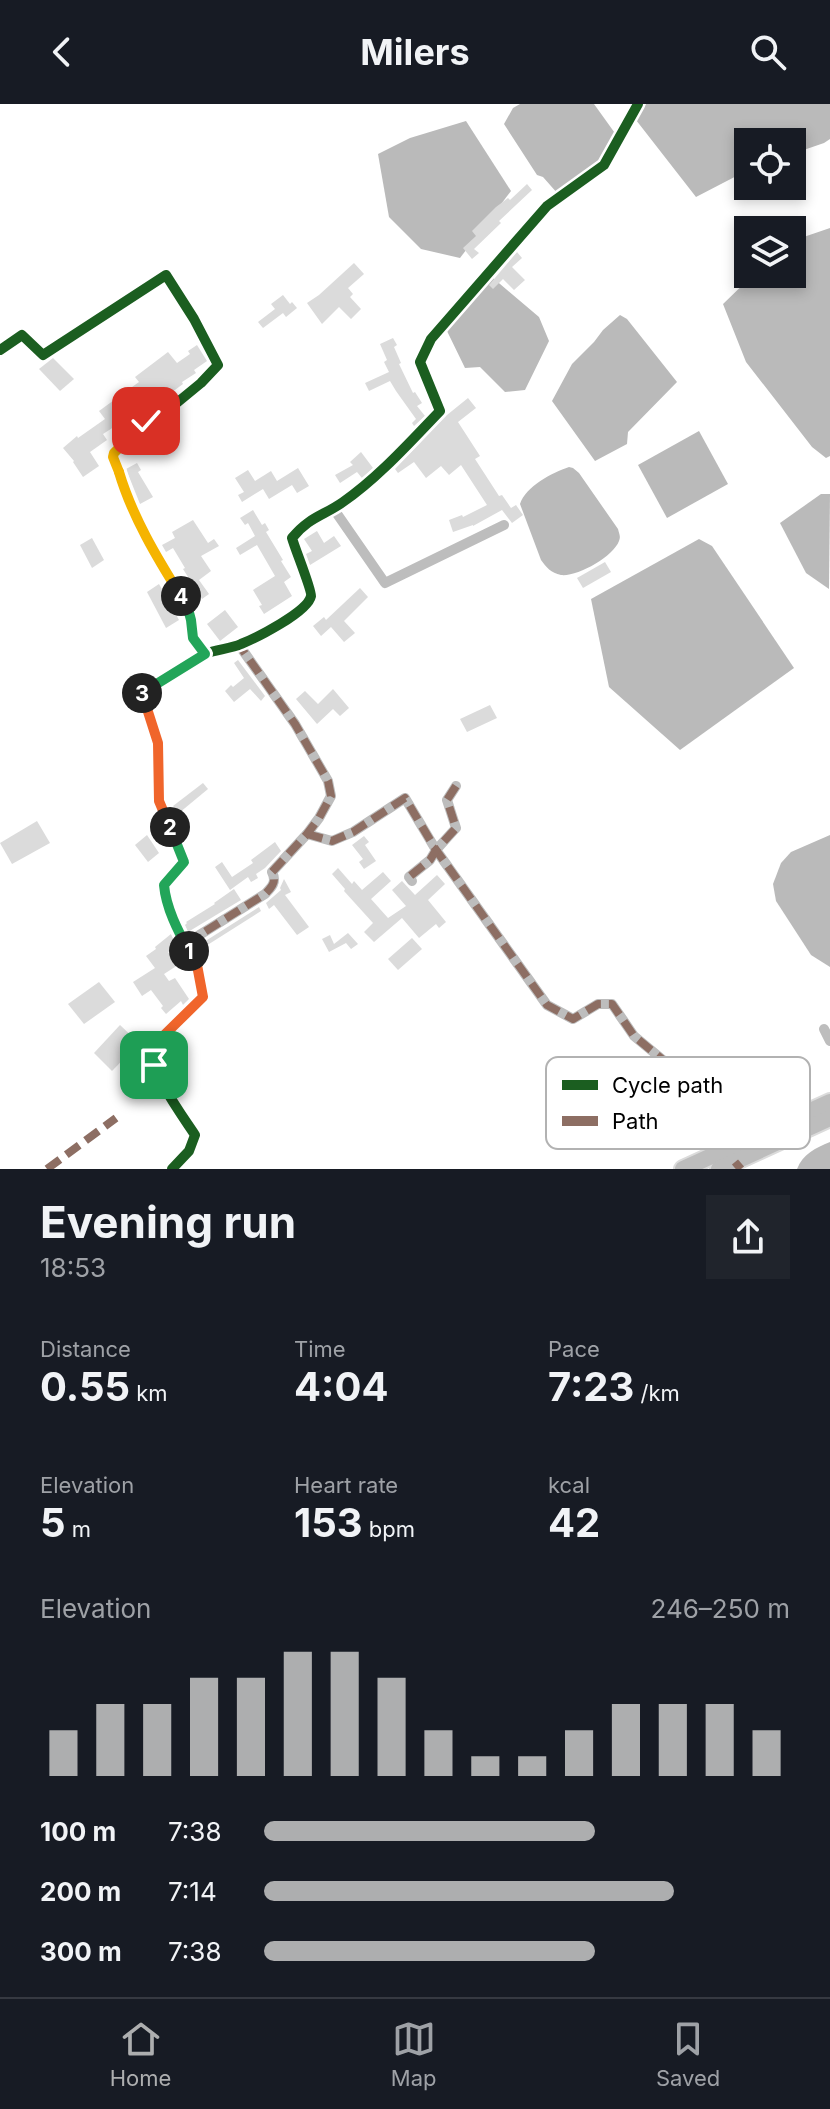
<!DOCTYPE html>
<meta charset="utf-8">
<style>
:root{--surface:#171b24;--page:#20242c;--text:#f1f3f6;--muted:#9ea1a6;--line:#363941;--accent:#adaeaf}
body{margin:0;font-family:Inter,sans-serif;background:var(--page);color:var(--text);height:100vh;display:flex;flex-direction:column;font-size:30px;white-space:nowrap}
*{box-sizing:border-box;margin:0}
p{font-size:26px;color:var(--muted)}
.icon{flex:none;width:44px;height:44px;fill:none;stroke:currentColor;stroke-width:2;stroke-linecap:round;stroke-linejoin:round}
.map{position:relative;height:1065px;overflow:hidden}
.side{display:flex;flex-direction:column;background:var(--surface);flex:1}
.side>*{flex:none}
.fabs{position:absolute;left:734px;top:24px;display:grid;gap:16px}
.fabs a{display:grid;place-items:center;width:72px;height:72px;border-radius:0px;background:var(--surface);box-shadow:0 4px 12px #0003;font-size:40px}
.pin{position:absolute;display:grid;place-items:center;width:68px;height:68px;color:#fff;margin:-34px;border-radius:16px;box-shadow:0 4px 12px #0006}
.km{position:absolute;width:40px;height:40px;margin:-20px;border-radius:50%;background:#222;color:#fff;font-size:22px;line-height:40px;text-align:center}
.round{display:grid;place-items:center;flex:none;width:84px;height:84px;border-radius:0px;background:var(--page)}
.summary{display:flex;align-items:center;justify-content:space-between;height:136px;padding:0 40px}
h1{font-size:44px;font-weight:700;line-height:60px}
.stats{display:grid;grid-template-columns:repeat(3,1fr);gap:12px;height:136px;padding:8px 40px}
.stats div{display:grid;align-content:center}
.stats b{font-size:40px;font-weight:700}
.stats small{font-size:22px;font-weight:400}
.stats p{font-size:22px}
.chart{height:224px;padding:16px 40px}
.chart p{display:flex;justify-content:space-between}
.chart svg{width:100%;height:144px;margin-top:8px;stroke:var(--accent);stroke-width:6}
ul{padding:0 40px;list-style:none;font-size:26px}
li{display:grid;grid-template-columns:128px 96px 1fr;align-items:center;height:60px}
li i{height:20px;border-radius:10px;background:var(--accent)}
header{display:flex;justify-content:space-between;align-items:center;height:104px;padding:0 40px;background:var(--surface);font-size:36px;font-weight:700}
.dock{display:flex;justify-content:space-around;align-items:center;height:112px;border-top:2px solid var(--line);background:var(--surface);font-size:22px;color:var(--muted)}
.dock a{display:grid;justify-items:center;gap:4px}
.dock .selected{color:var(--accent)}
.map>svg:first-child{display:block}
.water{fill:#bababa}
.building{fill:#dbdbdb}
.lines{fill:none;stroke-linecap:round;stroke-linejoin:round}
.primary-casing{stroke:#dbdbdb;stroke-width:20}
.minor{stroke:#bdbdbd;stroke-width:10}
.primary{stroke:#bdbdbd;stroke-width:16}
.quiet{stroke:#8d6e63;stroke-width:8;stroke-dasharray:16 8;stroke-linecap:butt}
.cycleway-casing{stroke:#fff;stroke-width:15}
.cycleway{stroke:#1b5e20;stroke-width:10}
.split-1-casing{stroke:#fff;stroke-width:16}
.split-2-casing{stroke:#fff;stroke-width:16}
.split-3-casing{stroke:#fff;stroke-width:16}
.split-4-casing{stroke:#fff;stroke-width:16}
.split-5-casing{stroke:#fff;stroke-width:16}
.split-6-casing{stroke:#fff;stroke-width:16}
.split-1{stroke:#f0652b;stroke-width:10}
.split-2{stroke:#22a559;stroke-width:10}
.split-3{stroke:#f0652b;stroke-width:10}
.split-4{stroke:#22a559;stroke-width:10}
.split-5{stroke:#f5b400;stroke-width:10}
.split-6{stroke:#f5b400;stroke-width:10}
.key{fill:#fff;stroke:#b2b2b2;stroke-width:2}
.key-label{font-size:22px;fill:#000}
</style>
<header><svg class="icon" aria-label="back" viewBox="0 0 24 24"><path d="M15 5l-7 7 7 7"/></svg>Milers<svg class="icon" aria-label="search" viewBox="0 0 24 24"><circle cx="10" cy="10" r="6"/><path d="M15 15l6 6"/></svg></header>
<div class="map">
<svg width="830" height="1065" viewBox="0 0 830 1065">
<rect width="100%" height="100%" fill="#fff"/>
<!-- water -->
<g class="water">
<polygon points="520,0 594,0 617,32 602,56 558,90 543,73 537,71 504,20 513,4"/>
<polygon points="646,0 830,0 830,35 824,39 792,50 792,38 748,38 748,66 696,93 636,16"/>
<polygon points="466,17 511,87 460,154 421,145 389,113 378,50 410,34"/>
<polygon points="830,124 830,352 826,354 812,343 746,258 723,200 754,170 792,170 792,137"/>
<polygon points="493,174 539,213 549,237 525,286 505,288 480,263 465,264 447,227 451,217"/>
<polygon points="620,211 627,215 677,278 628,328 627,340 595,357 552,297 572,260 594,238 603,226"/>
<polygon points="699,327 728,380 667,414 638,361"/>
<path d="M569,363L573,364L579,369L618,425C619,430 621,432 619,437C613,453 577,473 561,471C551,469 546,463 541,456L520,400C526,382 552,369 569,363Z"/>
<polygon points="821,390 830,390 829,485 806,469 780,419"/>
<polygon points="699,435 712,442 794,564 680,646 609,583 591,495"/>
<polygon points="830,731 830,863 811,851 776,797 773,780 781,759 791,748"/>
<path d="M830,1038V1065H797C803,1050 815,1044 830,1038Z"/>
</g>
<!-- building -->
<g class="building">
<polygon points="527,80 532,86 499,117 501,119 474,145 479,149 472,155 463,144 476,132 472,127 496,103 508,94 510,96"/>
<polygon points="517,148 522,154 512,163 525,176 514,186 503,175 493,185 489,181"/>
<polygon points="354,159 364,170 348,184 353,190 350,193 361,205 351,215 339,203 322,220 307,199 319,191"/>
<polygon points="283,191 290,200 292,198 297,204 286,213 283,209 263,224 258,218 275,205 271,200"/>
<polygon points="393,234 397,241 394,243 401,259 399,260 413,289 415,288 422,299 417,302 425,312 414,322 412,319 416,315 396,287 390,277 369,287 365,279 389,268 384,258 387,256 380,240"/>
<polygon points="197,241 207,257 194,266 196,269 182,278 183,280 160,297 155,289 118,316 120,319 103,330 107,336 90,348 99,362 83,373 73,358 74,357 63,344 77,332 78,334 105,315 99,307 139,278 135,273 168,248 177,259 190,250 188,247"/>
<polygon points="53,254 74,275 60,287 39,265"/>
<polygon points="468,294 476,304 458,318 480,352 475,355 499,392 502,391 511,404 516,401 523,411 512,419 502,406 473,422 473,421 453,428 449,416 462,411 463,413 487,401 461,361 449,371 441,362 426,374 414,358 398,369 395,365 447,311"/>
<polygon points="361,348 373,364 362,374 357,368 340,379 335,371 353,361 350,358"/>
<polygon points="137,359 141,366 138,368 153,393 140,400 126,365"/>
<polygon points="298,364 309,382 297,389 292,381 269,395 263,385 242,398 238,391 244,388 235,374 248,366 255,377 271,367 277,377"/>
<polygon points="253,406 262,421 265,419 269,426 266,428 283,456 281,457 291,473 284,478 292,492 264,510 259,502 262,501 253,486 275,472 257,441 240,451 236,444 255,432 248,419 245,421 240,414"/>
<polygon points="193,416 208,439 214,435 219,442 201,452 211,467 199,476 209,490 202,495 183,465 185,464 173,444 166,448 162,441 175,434 172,428"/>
<polygon points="317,427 324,439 334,432 341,442 310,461 306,450 312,447 304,435"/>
<polygon points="92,434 104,456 92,464 80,441"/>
<polygon points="605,458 611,468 583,484 577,474"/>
<polygon points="159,480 179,516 166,524 147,488"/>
<polygon points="360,484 368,493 344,517 355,529 344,538 331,523 321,532 313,522 324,513 326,516"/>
<polygon points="225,506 238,523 220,537 207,520"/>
<polygon points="238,556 265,592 261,597 250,585 234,598 225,587 231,581 233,583 244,574 234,559"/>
<polygon points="333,585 349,604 340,612 333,605 317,620 296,595 305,587 318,600"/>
<polygon points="490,601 497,614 467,628 460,615"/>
<polygon points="203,679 208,685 179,709 173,702"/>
<polygon points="37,717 50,739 12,760 0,739"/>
<polygon points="147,731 159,749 148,758 135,741"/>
<polygon points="364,732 369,738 365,741 376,757 364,765 359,758 363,755 352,741"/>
<polygon points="275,738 281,747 265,764 256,770 258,774 251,778 248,773 230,786 215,763 222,758 232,773 253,759 251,756"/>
<polygon points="338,764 352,780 354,777 362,786 383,768 391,777 371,795 388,814 406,802 392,786 402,777 415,791 437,771 445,780 428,796 446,818 439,824 436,820 419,834 402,814 374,838 364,828 373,819 344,787 345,785 332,770"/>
<polygon points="284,775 291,788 285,791 309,823 297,831 274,801 269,805 266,799 281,786 280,784"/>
<polygon points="234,785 241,796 188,828 185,821 187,819 186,818 215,800 214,799"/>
<polygon points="259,803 261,807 198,847 196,843"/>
<polygon points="348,829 358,840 351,845 346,839 329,848 322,835 330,831 334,840"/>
<polygon points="171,830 177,842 168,848 178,861 164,870 169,877 175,874 189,895 183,901 181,897 166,910 161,904 163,902 151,886 142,892 133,878 155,864 146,852 156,845 155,843"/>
<polygon points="412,834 422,845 398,866 388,855"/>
<polygon points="99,878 115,898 84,920 68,900"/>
<polygon points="120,921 139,939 112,967 94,949"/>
</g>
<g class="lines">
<defs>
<g id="primary">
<polyline points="683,1065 830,998"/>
<polyline points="719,1065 830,1014"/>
</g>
</defs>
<!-- primary casing -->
<use href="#primary" class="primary-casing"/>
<!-- minor -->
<g class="minor">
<polyline points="0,246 22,231 43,251 166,171 194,215 218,261 201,279 173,302 146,317 139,323 113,353 123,383 144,426 187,501 193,534 205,550"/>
<polyline points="333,404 385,479 504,421"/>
<polyline points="456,682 447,696 456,724 436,746 547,901 573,915 598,900 612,900 634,932 675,966 701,1004 713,1008 731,1043"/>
<polyline points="307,730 332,737 353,728 405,694 436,746 430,756 409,773 412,777"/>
<path d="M185,840L265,790C272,783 277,778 272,768L307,730L319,714L331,692L328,677L295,620L239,541"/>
<polyline points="824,925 830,937"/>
<path d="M172,1065L189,1047L195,1031C177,1004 157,978 150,945L170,924L203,893L197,861L179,828L165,793L164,781L184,758L159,697L158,639L142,589C161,577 185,558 205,550C217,545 230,545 241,540C256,534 308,508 311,492C312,486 295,445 292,434C309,413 323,412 343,398C378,374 411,337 440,307L420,258L431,235L547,102L604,61L638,0"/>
</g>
<!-- primary -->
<use href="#primary" class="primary"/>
<!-- quiet -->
<g class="quiet">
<polyline points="456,682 447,696 456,724 436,746 547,901 573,915 598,900 612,900 634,932 675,966 701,1004 713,1008 731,1043"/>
<polyline points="307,730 332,737 353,728 405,694 436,746 430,756 409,773 412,777"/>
<path d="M185,840L265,790C272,783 277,778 272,768L307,730L319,714L331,692L328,677L295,620L239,541"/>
<polyline points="735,1058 741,1065"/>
<polyline points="47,1065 116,1014"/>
</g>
<defs>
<g id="cycleway">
<polyline points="0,246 22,231 43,251 166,171 194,215 218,261 201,279 173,302 146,317 139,323 113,353 123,383 144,426 187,501 193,534 205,550"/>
<path d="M172,1065L189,1047L195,1031C177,1004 157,978 150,945L170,924L203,893L197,861L179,828L165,793L164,781L184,758L159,697L158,639L142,589C161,577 185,558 205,550C217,545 230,545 241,540C256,534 308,508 311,492C312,486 295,445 292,434C309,413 323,412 343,398C378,374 411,337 440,307L420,258L431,235L547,102L604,61L638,0"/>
</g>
</defs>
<!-- cycleway casing -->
<use href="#cycleway" class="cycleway-casing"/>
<!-- cycleway -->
<use href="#cycleway" class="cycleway"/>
</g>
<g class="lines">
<defs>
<polyline id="split-1" points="154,961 150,945 203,893 197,861 189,847"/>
<path id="split-2" d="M170,723L184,758L164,781C166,804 178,827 189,847"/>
<polyline id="split-3" points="142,589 158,639 159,697 170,723"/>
<polyline id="split-4" points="142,589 205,550 193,534 191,516 187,501 181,492"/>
<path id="split-5" d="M119,368C132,412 157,454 181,492"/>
<polyline id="split-6" points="119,368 113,353 114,349 146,317"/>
</defs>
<!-- split-1 casing -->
<use href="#split-1" class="split-1-casing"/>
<!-- split-2 casing -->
<use href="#split-2" class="split-2-casing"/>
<!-- split-3 casing -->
<use href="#split-3" class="split-3-casing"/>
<!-- split-4 casing -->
<use href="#split-4" class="split-4-casing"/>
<!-- split-5 casing -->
<use href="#split-5" class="split-5-casing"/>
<!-- split-6 casing -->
<use href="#split-6" class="split-6-casing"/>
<!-- split-1 -->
<use href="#split-1" class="split-1"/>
<!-- split-2 -->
<use href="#split-2" class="split-2"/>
<!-- split-3 -->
<use href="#split-3" class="split-3"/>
<!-- split-4 -->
<use href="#split-4" class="split-4"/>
<!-- split-5 -->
<use href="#split-5" class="split-5"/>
<!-- split-6 -->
<use href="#split-6" class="split-6"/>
</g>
<!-- legend -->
<rect x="546" y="953" width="264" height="92" rx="12" class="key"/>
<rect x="562" y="976" width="36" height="10" fill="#1b5e20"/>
<rect x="562" y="1012" width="36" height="10" fill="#8d6e63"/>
<g class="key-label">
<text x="612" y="989">Cycle path</text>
<text x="612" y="1025">Path</text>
</g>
</svg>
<div class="fabs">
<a><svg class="icon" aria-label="locate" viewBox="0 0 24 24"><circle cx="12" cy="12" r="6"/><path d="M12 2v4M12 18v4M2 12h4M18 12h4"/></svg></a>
<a><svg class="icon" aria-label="layers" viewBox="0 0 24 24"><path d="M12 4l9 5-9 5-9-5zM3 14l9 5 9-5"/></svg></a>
</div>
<div class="pin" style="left:154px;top:961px;background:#1e9e55"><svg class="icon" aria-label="arrive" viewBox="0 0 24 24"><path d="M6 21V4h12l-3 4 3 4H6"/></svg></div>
<div class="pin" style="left:146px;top:317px;background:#d93025"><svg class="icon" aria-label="check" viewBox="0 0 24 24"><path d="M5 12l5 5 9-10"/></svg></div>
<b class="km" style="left:189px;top:847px">1</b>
<b class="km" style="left:170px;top:723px">2</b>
<b class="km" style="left:142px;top:589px">3</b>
<b class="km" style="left:181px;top:492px">4</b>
</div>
<section class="side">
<div class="summary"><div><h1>Evening run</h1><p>18:53</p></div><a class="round"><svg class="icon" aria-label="share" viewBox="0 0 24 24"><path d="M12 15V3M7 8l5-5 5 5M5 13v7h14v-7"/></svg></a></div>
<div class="stats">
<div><p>Distance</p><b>0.55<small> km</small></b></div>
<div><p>Time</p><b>4:04</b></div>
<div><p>Pace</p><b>7:23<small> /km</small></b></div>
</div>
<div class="stats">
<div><p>Elevation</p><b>5<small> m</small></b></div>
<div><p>Heart rate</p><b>153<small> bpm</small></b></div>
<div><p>kcal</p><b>42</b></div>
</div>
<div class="chart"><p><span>Elevation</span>246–250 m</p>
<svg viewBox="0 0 160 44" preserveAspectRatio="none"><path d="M5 44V30M15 44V22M25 44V22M35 44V14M45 44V14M55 44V6M65 44V6M75 44V14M85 44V30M95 44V38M105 44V38M115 44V30M125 44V22M135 44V22M145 44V22M155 44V30"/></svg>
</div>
<ul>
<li><b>100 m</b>7:38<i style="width:63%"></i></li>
<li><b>200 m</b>7:14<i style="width:78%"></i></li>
<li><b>300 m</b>7:38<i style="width:63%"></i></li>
</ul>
</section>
<nav class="dock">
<a class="selected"><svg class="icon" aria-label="home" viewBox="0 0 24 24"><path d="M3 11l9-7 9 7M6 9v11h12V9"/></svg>Home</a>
<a><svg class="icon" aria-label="map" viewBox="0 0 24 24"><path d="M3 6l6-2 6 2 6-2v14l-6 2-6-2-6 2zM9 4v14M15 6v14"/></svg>Map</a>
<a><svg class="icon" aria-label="saved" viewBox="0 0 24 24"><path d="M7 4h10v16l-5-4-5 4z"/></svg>Saved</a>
</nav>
